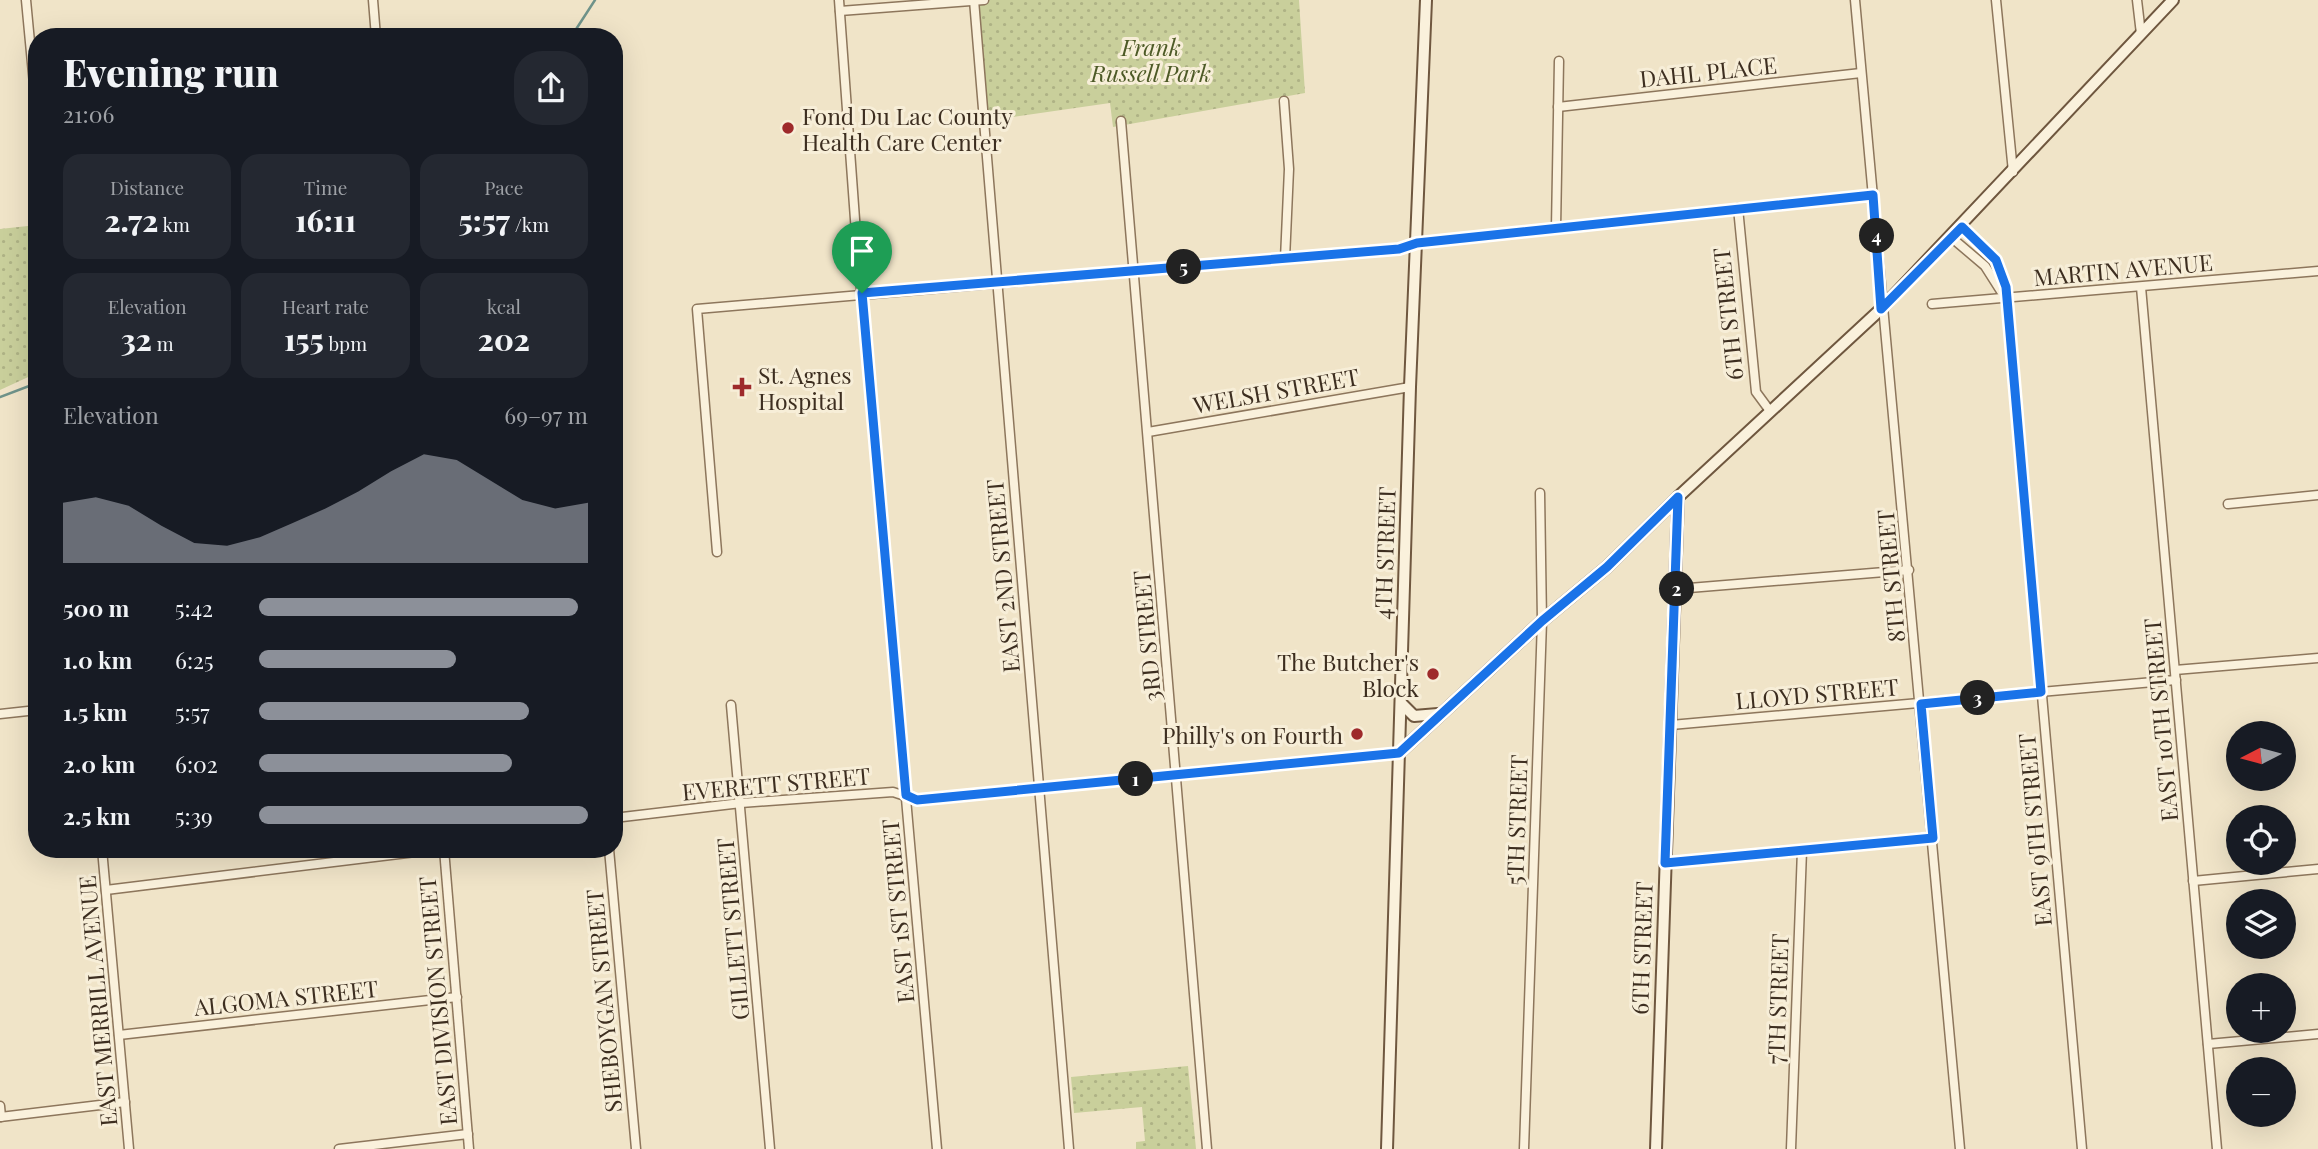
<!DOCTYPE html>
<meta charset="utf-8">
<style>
:root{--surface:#171b24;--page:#242831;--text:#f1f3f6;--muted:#9ea1a6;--accent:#8c9099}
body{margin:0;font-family:"Playfair Display",serif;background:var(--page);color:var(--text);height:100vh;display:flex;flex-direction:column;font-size:26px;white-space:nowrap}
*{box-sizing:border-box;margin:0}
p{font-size:23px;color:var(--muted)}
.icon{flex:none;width:38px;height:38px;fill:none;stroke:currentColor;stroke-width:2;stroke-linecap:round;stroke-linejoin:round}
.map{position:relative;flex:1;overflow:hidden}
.side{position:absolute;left:28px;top:28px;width:595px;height:830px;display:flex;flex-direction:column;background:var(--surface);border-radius:28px;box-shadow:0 7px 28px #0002}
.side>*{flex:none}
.needle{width:46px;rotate:264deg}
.fabs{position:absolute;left:2226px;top:721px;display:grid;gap:14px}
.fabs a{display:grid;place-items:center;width:70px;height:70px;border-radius:50%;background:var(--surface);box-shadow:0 7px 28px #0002;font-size:35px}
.pin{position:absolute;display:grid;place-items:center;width:60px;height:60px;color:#fff;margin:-72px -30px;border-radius:50% 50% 50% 0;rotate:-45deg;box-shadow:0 0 7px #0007}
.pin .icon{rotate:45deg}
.km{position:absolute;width:35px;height:35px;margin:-18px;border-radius:50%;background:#222;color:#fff;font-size:19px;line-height:35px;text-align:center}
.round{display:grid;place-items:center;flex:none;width:74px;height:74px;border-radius:28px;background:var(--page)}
.overview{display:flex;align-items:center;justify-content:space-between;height:119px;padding:0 35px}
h1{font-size:38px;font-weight:800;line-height:52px}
.metrics{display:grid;grid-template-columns:repeat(3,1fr);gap:10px;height:119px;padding:7px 35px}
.metrics div{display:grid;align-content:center;border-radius:18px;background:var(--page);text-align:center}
.metrics b{font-size:30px;font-weight:800}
.metrics small{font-size:19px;font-weight:400}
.metrics p{font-size:19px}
.chart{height:196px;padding:14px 35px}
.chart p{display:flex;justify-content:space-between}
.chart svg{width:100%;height:126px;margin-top:7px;fill:var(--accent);opacity:.7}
ul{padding:0 35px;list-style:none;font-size:23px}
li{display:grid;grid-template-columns:112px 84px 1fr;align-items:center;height:52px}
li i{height:18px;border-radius:9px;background:var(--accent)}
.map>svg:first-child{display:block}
.grass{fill:url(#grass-dots)}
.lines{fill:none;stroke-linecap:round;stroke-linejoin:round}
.stream{stroke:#6f938a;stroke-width:2.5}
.street-casing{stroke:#8d765c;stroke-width:11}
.secondary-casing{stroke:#6f573f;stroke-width:14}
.street{stroke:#faf1dc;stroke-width:8}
.secondary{stroke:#faf1dc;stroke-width:10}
.route-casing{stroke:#fff;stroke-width:14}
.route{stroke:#1a73e8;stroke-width:9}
.poi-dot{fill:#9e2a2b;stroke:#f7eed8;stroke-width:2.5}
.labels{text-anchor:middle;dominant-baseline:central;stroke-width:6;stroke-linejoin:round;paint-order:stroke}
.park-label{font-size:23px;font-style:italic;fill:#4d5a26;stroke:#f7eed8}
.street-label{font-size:23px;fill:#3d2e20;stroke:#f7eed8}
.poi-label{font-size:23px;fill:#3d2e20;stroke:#f7eed8;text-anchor:start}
</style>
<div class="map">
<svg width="2318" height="1149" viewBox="0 0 2318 1149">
<defs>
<pattern id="grass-dots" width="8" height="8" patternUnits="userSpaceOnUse" patternTransform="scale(1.75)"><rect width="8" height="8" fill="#c9cf9b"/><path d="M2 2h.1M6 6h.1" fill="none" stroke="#aeb285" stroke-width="1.8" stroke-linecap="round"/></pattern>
</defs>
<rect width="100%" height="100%" fill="#f0e4c8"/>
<!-- grass -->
<g class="grass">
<polygon points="984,0 1299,0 1305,93 1113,127 1110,103 984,121 974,2"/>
<polygon points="37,225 37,373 0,390 0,229"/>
<polygon points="1188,1066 1196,1149 1136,1149 1136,1142 1145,1141 1142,1107 1074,1113 1071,1077"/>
</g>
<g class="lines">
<!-- stream -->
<g class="stream">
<polyline points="571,37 595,0"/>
<polyline points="0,397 37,383"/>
</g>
<defs>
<g id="street">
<polyline points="26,0 37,116"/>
<polyline points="373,0 376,37"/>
<polyline points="839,0 856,233 937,1149"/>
<polyline points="974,0 1069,1149"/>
<polyline points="1855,0 1960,1149"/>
<polyline points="1996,0 2013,172"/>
<polyline points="2137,0 2141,34"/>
<polyline points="840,11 984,0"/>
<polyline points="1284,101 1289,169 1285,259"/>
<polyline points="1558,107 1861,73"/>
<polyline points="1121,121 1207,1149"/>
<polyline points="1738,208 1756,392 1770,411"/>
<polyline points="1962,227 1996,260 2006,287 2082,1149"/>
<polyline points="1556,228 1559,61"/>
<polyline points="1952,238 1985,266 2006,299"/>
<polyline points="2141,287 2217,1149"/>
<polyline points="1932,304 2318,271"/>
<polyline points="1148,432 1410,387"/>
<polyline points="2228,504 2318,495"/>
<polyline points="717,552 697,309 1399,249 1417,243 1873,195"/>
<polyline points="1677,589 1909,570"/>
<polyline points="2175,670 2318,658"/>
<polyline points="731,705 770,1149"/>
<polyline points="0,714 37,710"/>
<polyline points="1671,725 2176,680"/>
<polyline points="614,818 741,803 893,792 917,800 1399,753"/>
<polyline points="102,849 129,1149"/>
<polyline points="444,849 469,1149"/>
<polyline points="609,849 636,1149"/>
<polyline points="1665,863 1933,837"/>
<polyline points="2193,881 2318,869"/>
<polyline points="106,890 440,849"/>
<polyline points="119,1035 457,997"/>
<polyline points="2208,1044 2318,1034"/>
<polyline points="0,1106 1,1117"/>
<polyline points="0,1117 125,1102"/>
<polyline points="339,1149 468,1134"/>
<polyline points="1524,1149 1542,621 1540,493"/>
<polyline points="1791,1149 1802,850"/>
</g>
<g id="secondary">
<polyline points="1401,703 1414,716 1438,714"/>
<polyline points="1399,753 1542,621 1607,567 1678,497 1881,309 2173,0"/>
<polyline points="1387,1149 1410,387 1426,0"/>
<polyline points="1656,1149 1678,497"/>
</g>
</defs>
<!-- street casing -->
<use href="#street" class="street-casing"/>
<!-- secondary casing -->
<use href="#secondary" class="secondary-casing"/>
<!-- street -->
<use href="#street" class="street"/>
<!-- secondary -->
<use href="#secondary" class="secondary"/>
</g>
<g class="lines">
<defs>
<polygon id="route" points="1873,195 1881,309 1962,227 1996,260 2006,287 2041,692 1921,704 1933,838 1665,863 1678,497 1607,567 1542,621 1399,753 917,800 906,795 862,293 1399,249 1417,243"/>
</defs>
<!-- route casing -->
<use href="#route" class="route-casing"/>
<!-- route -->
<use href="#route" class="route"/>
</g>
<!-- markers -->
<g class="poi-dot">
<circle cx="788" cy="128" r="7"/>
<path d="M738.5 376.5h7v7h7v7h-7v7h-7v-7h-7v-7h7z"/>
<circle cx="1433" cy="674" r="7"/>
<circle cx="1357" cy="734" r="7"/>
</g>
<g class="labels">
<!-- park labels -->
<g class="park-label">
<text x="1151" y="46">Frank<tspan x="1151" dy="26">Russell Park</tspan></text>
</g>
<!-- street labels -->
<g class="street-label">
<text transform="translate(1708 71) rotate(-6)">DAHL PLACE</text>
<text transform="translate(2123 269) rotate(-5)">MARTIN AVENUE</text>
<text transform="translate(1727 314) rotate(-96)">6TH STREET</text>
<text transform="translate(1276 390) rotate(-10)">WELSH STREET</text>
<text transform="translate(1384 553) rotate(-88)">4TH STREET</text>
<text transform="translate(1002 576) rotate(-95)">EAST 2ND STREET</text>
<text transform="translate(1890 576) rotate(-95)">8TH STREET</text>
<text transform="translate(1146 636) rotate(-95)">3RD STREET</text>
<text transform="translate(1817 693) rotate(-5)">LLOYD STREET</text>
<text transform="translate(2160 720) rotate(-95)">EAST 10TH STREET</text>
<text transform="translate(776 783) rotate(-5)">EVERETT STREET</text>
<text transform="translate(1516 820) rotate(-88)">5TH STREET</text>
<text transform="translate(2034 830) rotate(-95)">EAST 9TH STREET</text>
<text transform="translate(897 911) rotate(-95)">EAST 1ST STREET</text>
<text transform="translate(732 929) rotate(-95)">GILLETT STREET</text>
<text transform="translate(1641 948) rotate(-88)">6TH STREET</text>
<text transform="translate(286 997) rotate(-6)">ALGOMA STREET</text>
<text transform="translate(1777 999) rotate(-88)">7TH STREET</text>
<text transform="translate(97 1001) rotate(-95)">EAST MERRILL AVENUE</text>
<text transform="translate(437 1001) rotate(-95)">EAST DIVISION STREET</text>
<text transform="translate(603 1001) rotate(-95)">SHEBOYGAN STREET</text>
</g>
<!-- poi labels -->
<g class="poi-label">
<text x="802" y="115">Fond Du Lac County<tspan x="802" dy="26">Health Care Center</tspan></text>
<text x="758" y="374">St. Agnes<tspan x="758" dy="26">Hospital</tspan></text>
<text x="1419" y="661" text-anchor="end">The Butcher's<tspan x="1419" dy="26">Block</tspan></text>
<text x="1343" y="734" text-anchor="end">Philly's on Fourth</text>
</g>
</g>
</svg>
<div class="fabs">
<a><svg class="needle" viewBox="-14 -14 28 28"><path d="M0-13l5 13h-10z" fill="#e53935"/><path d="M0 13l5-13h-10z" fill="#9ea1a6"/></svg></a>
<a><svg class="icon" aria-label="locate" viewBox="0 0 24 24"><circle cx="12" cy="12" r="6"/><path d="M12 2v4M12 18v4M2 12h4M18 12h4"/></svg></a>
<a><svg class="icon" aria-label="layers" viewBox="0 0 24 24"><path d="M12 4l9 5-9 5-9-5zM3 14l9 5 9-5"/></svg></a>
<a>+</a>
<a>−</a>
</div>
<div class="pin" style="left:862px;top:293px;background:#1e9e55"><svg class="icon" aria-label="arrive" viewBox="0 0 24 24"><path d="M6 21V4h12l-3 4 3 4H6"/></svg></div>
<b class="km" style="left:1136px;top:779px">1</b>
<b class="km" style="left:1677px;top:589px">2</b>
<b class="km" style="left:1978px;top:698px">3</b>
<b class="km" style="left:1877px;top:236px">4</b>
<b class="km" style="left:1184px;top:267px">5</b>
<section class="side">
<div class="overview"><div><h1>Evening run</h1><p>21:06</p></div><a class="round"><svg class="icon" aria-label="share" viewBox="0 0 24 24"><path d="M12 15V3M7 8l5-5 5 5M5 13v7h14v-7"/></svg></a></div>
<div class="metrics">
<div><p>Distance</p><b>2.72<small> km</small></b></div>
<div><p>Time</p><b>16:11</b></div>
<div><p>Pace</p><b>5:57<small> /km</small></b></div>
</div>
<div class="metrics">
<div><p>Elevation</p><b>32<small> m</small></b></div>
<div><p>Heart rate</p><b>155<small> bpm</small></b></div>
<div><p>kcal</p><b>202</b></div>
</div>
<div class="chart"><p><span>Elevation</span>69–97 m</p>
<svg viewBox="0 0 160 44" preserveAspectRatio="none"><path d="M0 44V23L10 21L20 24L30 31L40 37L50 38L60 35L70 30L80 25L90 19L100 12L110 6L120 8L130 15L140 22L150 25L160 23V44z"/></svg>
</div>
<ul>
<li><b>500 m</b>5:42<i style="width:97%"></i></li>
<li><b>1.0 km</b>6:25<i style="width:60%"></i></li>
<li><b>1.5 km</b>5:57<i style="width:82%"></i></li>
<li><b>2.0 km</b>6:02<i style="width:77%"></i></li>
<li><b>2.5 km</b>5:39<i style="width:100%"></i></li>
</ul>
</section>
</div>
